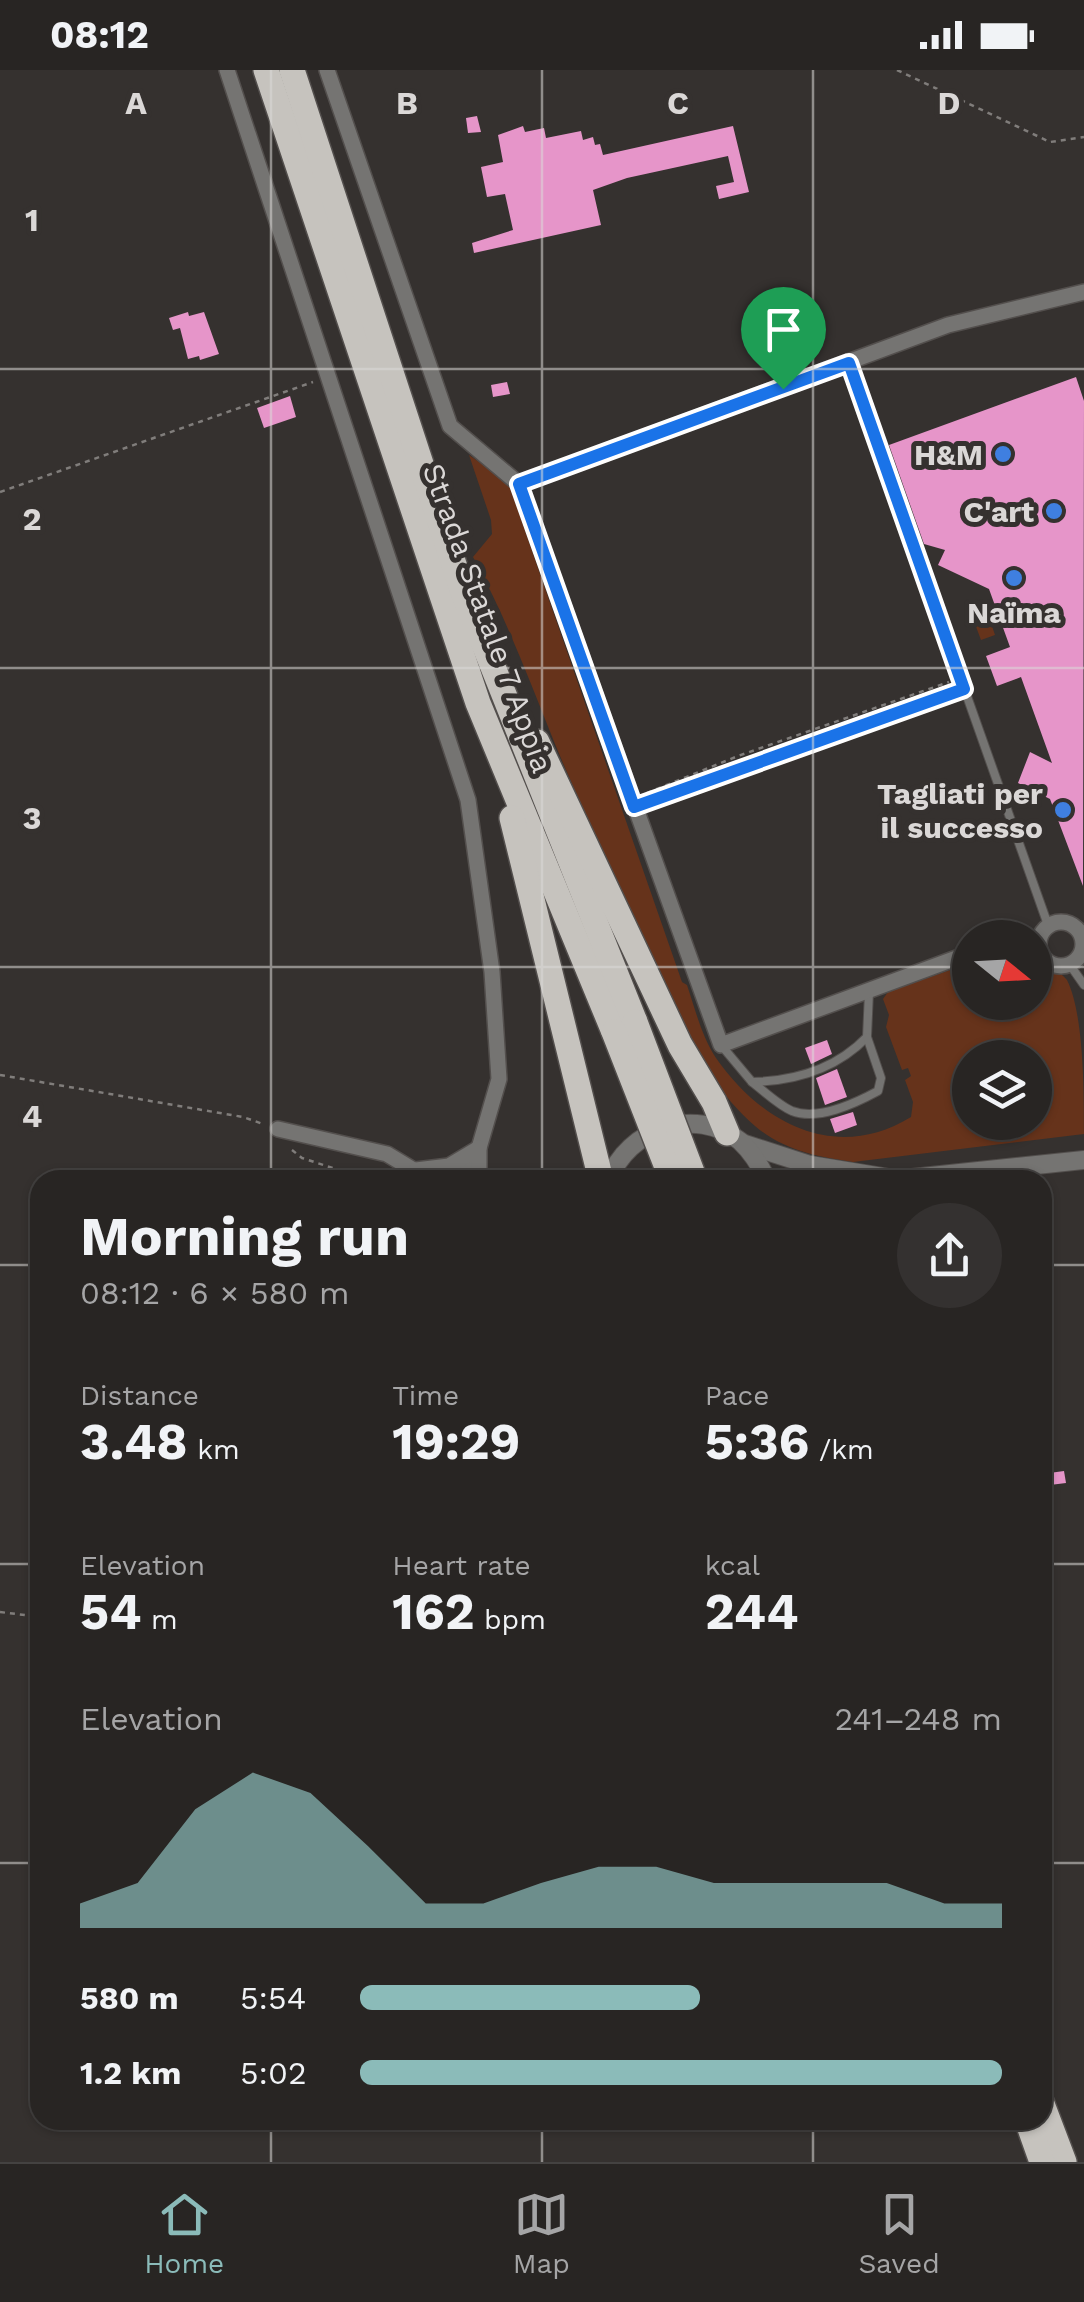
<!DOCTYPE html>
<meta charset="utf-8">
<style>
:root{--surface:#282523;--page:#343130;--text:#f1f3f6;--muted:#a5a5a6;--line:#444241;--accent:#8bbbb9}
body{margin:0;font-family:"Work Sans",sans-serif;background:var(--page);color:var(--text);height:100vh;display:flex;flex-direction:column;font-size:38px;white-space:nowrap}
*{box-sizing:border-box;margin:0}
p{font-size:32px;color:var(--muted)}
.icon{flex:none;width:55px;height:55px;fill:none;stroke:currentColor;stroke-width:2;stroke-linecap:round;stroke-linejoin:round}
.map{position:relative;flex:1;overflow:hidden}
.details{position:absolute;left:30px;top:1100px;width:1022px;height:960px;display:flex;flex-direction:column;background:var(--surface);border-radius:30px;box-shadow:0 2px 8px #0004,0 0 0 2px var(--line)}
.details>*{flex:none}
.needle{width:65px;rotate:108deg}
.tools{position:absolute;left:952px;top:850px;display:grid;gap:20px}
.tools a{display:grid;place-items:center;width:100px;height:100px;border-radius:50%;background:var(--surface);box-shadow:0 2px 8px #0004,0 0 0 2px var(--line);font-size:50px}
.pin{position:absolute;display:grid;place-items:center;width:85px;height:85px;color:#fff;margin:-102px -42px;border-radius:50% 50% 50% 0;rotate:-45deg;box-shadow:0 0 10px #0007}
.pin .icon{rotate:45deg}
.round{display:grid;place-items:center;flex:none;width:105px;height:105px;border-radius:52px;background:var(--page)}
.headline{display:flex;align-items:center;justify-content:space-between;height:170px;padding:0 50px}
h1{font-size:55px;font-weight:700;line-height:75px}
.stats{display:grid;grid-template-columns:repeat(3,1fr);gap:15px;height:170px;padding:10px 50px}
.stats div{display:grid;align-content:center}
.stats b{font-size:50px;font-weight:700}
.stats small{font-size:28px;font-weight:400}
.stats p{font-size:28px}
.chart{height:280px;padding:20px 50px}
.chart p{display:flex;justify-content:space-between}
.chart svg{width:100%;height:180px;margin-top:10px;fill:var(--accent);opacity:.7}
ul{padding:0 50px;list-style:none;font-size:32px}
li{display:grid;grid-template-columns:160px 120px 1fr;align-items:center;height:75px}
li i{height:25px;border-radius:12px;background:var(--accent)}
.status{display:flex;justify-content:space-between;align-items:center;height:70px;padding:0 50px;background:var(--surface);direction:ltr}
.status svg{height:28px;fill:currentColor}
.dock{display:flex;justify-content:space-around;align-items:center;height:140px;border-top:2px solid var(--line);background:var(--surface);font-size:28px;color:var(--muted)}
.dock a{display:grid;justify-items:center;gap:5px}
.dock .current{color:var(--accent)}
.map>svg:first-child{display:block}
.green{fill:#66331b;fill-rule:evenodd}
.building{fill:#e695c9}
.lines{fill:none;stroke-linecap:round;stroke-linejoin:round}
.service-casing{stroke:#534f4d;stroke-width:10}
.minor-casing{stroke:#534f4d;stroke-width:18}
.tertiary-casing{stroke:#534f4d;stroke-width:20}
.trunk-casing{stroke:#534f4d;stroke-width:28}
.path{stroke:#807d7b;stroke-width:2.5;stroke-dasharray:5 5;stroke-linecap:butt}
.service{stroke:#757472;stroke-width:8}
.minor{stroke:#757472;stroke-width:15}
.tertiary{stroke:#757472;stroke-width:18}
.trunk{stroke:#c6c3be;stroke-width:25}
.trunk-bridge-casing{stroke:#534f4d;stroke-width:28;stroke-linecap:butt}
.trunk-bridge{stroke:#c6c3be;stroke-width:25}
.route-casing{stroke:#fff;stroke-width:20}
.route{stroke:#1a73e8;stroke-width:12}
.grid{fill:none;stroke:#dbd8d7;stroke-width:2.5;stroke-opacity:0.55}
.shop-dot{fill:#3f7fe0;stroke:#35312f;stroke-width:4}
.labels{text-anchor:middle;dominant-baseline:central;stroke-width:10;stroke-linejoin:round;paint-order:stroke}
.poi-label{font-size:30px;font-weight:bold;fill:#dbd8d7;stroke:#35312f;text-anchor:end}
.street-label{font-size:30px;fill:#dbd8d7;stroke:#35312f}
.grid-label{font-size:32px;text-anchor:middle;font-weight:bold;fill:#dbd8d7;stroke:#35312f;stroke-width:10;stroke-linejoin:round;paint-order:stroke}
</style>
<div class="status"><b>08:12</b><svg viewBox="0 0 49 12"><path d="M0 12V9h3v3zM5 12V6h3v6zM10 12V3h3v9zM15 12V0h3v12zM26 1h20v11H26zM47 4h2v5h-2z"/></svg></div>
<div class="map">
<svg width="1084" height="2092" viewBox="0 0 1084 2092">
<rect width="100%" height="100%" fill="#35312f"/>
<!-- green -->
<g class="green">
<path d="M469,385L508,412L682,912L687,915C695,939 702,967 716,988C762,1054 836,1093 911,1047L913,1032L905,1010L911,1006L908,998L902,1000L886,957L889,945L883,929L888,922L970,893V932H1035V887C1045,895 1059,900 1067,910C1084,944 1084,1022 1084,1064L853,1092C817,1087 783,1080 755,1056C699,1008 669,927 639,861C611,799 581,737 555,674C529,610 506,547 473,487L492,464L491,450ZM970,988H1035V1052H970Z"/>
<polygon points="984,532 995,565 981,570 972,546 978,544 975,536"/>
</g>
<!-- building -->
<g class="building">
<polygon points="477,46 481,62 468,63 466,48"/>
<polygon points="523,56 525,62 544,58 546,68 581,61 583,70 593,67 595,75 600,74 603,85 733,56 749,122 719,129 716,116 734,112 728,86 627,108 593,120 601,155 474,183 472,173 513,160 505,124 487,127 481,97 503,92 498,65"/>
<polygon points="188,242 189,246 204,242 219,284 200,290 199,286 188,289 180,258 173,260 169,248"/>
<polygon points="1076,307 1084,331 1083,816 1050,729 1018,713 1030,682 1052,693 1021,607 997,616 986,586 1010,577 989,519 938,495 945,480 924,474 889,375"/>
<polygon points="507,312 510,324 493,327 491,315"/>
<polygon points="290,326 296,347 264,358 257,338"/>
<polygon points="827,970 832,984 811,994 805,978"/>
<polygon points="837,999 847,1027 825,1035 816,1008"/>
<polygon points="853,1042 857,1055 835,1063 830,1049"/>
<polygon points="1064,1401 1066,1413 1042,1416 1042,1404"/>
</g>
<g class="lines">
<defs>
<g id="service">
<polyline points="849,293 1048,855"/>
<polyline points="1083,867 1084,867"/>
<polyline points="1070,895 1084,915"/>
<path d="M721,975L752,1012C795,1011 836,999 867,967L869,922"/>
<path d="M752,1012C764,1021 778,1035 792,1041C818,1051 854,1034 878,1021L881,1008L867,967"/>
</g>
<g id="minor">
<polyline points="227,0 468,730 492,902 499,1009 479,1078 460,1110"/>
<polyline points="327,0 450,356 519,414 721,975 970,883"/>
<polyline points="519,414 948,255 1084,222"/>
<circle cx="1061" cy="874" r="22"/>
<polyline points="278,1059 387,1084 430,1110"/>
<polyline points="416,1100 449,1096 479,1078 479,1110"/>
</g>
<g id="tertiary">
<polyline points="745,1074 810,1095 895,1109"/>
<path d="M609,1110C627,1059 695,1035 740,1071C752,1082 760,1095 767,1110"/>
<polyline points="893,1110 1084,1090"/>
</g>
<g id="trunk">
<polyline points="266,0 478,633 614,962"/>
<polyline points="292,0 463,522 635,952"/>
<polyline points="537,672 680,975 714,1032 727,1063"/>
<polyline points="512,748 601,1110"/>
<polyline points="1042,2034 1064,2092"/>
<polyline points="1027,2050 1042,2092"/>
</g>
</defs>
<!-- service casing -->
<use href="#service" class="service-casing"/>
<!-- minor casing -->
<use href="#minor" class="minor-casing"/>
<!-- tertiary casing -->
<use href="#tertiary" class="tertiary-casing"/>
<!-- trunk casing -->
<use href="#trunk" class="trunk-casing"/>
<!-- path -->
<g class="path">
<polyline points="897,0 1050,72 1084,67"/>
<polyline points="0,422 313,312"/>
<polyline points="647,723 738,686 949,612"/>
<polyline points="650,732 953,623"/>
<polyline points="0,1005 243,1047 263,1054"/>
<polyline points="292,1080 302,1088 369,1110"/>
<polyline points="0,1542 40,1547"/>
</g>
<!-- service -->
<use href="#service" class="service"/>
<!-- minor -->
<use href="#minor" class="minor"/>
<!-- tertiary -->
<use href="#tertiary" class="tertiary"/>
<!-- trunk -->
<use href="#trunk" class="trunk"/>
<defs>
<g id="trunk-bridge">
<polyline points="635,952 695,1110"/>
<polyline points="614,962 672,1110"/>
</g>
</defs>
<!-- trunk-bridge casing -->
<use href="#trunk-bridge" class="trunk-bridge-casing"/>
<!-- trunk-bridge -->
<use href="#trunk-bridge" class="trunk-bridge"/>
</g>
<g class="lines">
<defs>
<polygon id="route" points="849,293 964,619 634,737 519,414"/>
</defs>
<!-- route casing -->
<use href="#route" class="route-casing"/>
<!-- route -->
<use href="#route" class="route"/>
</g>
<!-- grid -->
<path class="grid" d="M271,0V1110M542,0V1110M813,0V1110M0,299H1084M0,598H1084M0,897H970M1035,897H1084M0,1195H40M1042,1195H1084M0,1494H40M1042,1494H1084M0,1793H40M1042,1793H1084M271,2050V2092M542,2050V2092M813,2050V2092"/>
<!-- markers -->
<g class="shop-dot">
<circle cx="1003" cy="384" r="10"/>
<circle cx="1054" cy="441" r="10"/>
<circle cx="1014" cy="508" r="10"/>
<circle cx="1063" cy="740" r="10"/>
</g>
<g class="labels">
<!-- poi labels -->
<g class="poi-label">
<text x="983" y="384">H&amp;M</text>
<text x="1034" y="441">C'art</text>
<text x="1014" y="542" text-anchor="middle">Naïma</text>
<text x="1043" y="723">Tagliati per<tspan x="1043" dy="34">il successo</tspan></text>
</g>
<!-- street labels -->
<g class="street-label">
<text transform="translate(488 548) rotate(70)">Strada Statale 7 Appia</text>
</g>
</g>
<g class="grid-label">
<text x="136" y="44">A</text>
<text x="407" y="44">B</text>
<text x="678" y="44">C</text>
<text x="949" y="44">D</text>
<text x="32" y="161">1</text>
<text x="32" y="460">2</text>
<text x="32" y="759">3</text>
<text x="32" y="1057">4</text>
</g>
</svg>
<div class="tools">
<a><svg class="needle" viewBox="-14 -14 28 28"><path d="M0-13l5 13h-10z" fill="#e53935"/><path d="M0 13l5-13h-10z" fill="#a5a5a6"/></svg></a>
<a><svg class="icon" aria-label="layers" viewBox="0 0 24 24"><path d="M12 4l9 5-9 5-9-5zM3 14l9 5 9-5"/></svg></a>
</div>
<div class="pin" style="left:783px;top:319px;background:#1e9e55"><svg class="icon" aria-label="arrive" viewBox="0 0 24 24"><path d="M6 21V4h12l-3 4 3 4H6"/></svg></div>
<section class="details">
<div class="headline"><div><h1>Morning run</h1><p>08:12 · 6 × 580 m</p></div><a class="round"><svg class="icon" aria-label="share" viewBox="0 0 24 24"><path d="M12 15V3M7 8l5-5 5 5M5 13v7h14v-7"/></svg></a></div>
<div class="stats">
<div><p>Distance</p><b>3.48<small> km</small></b></div>
<div><p>Time</p><b>19:29</b></div>
<div><p>Pace</p><b>5:36<small> /km</small></b></div>
</div>
<div class="stats">
<div><p>Elevation</p><b>54<small> m</small></b></div>
<div><p>Heart rate</p><b>162<small> bpm</small></b></div>
<div><p>kcal</p><b>244</b></div>
</div>
<div class="chart"><p><span>Elevation</span>241–248 m</p>
<svg viewBox="0 0 160 44" preserveAspectRatio="none"><path d="M0 44V38L10 33L20 15L30 6L40 11L50 24L60 38L70 38L80 33L90 29L100 29L110 33L120 33L130 33L140 33L150 38L160 38V44z"/></svg>
</div>
<ul>
<li><b>580 m</b>5:54<i style="width:53%"></i></li>
<li><b>1.2 km</b>5:02<i style="width:100%"></i></li>
</ul>
</section>
</div>
<nav class="dock">
<a class="current"><svg class="icon" aria-label="home" viewBox="0 0 24 24"><path d="M3 11l9-7 9 7M6 9v11h12V9"/></svg>Home</a>
<a><svg class="icon" aria-label="map" viewBox="0 0 24 24"><path d="M3 6l6-2 6 2 6-2v14l-6 2-6-2-6 2zM9 4v14M15 6v14"/></svg>Map</a>
<a><svg class="icon" aria-label="saved" viewBox="0 0 24 24"><path d="M7 4h10v16l-5-4-5 4z"/></svg>Saved</a>
</nav>
